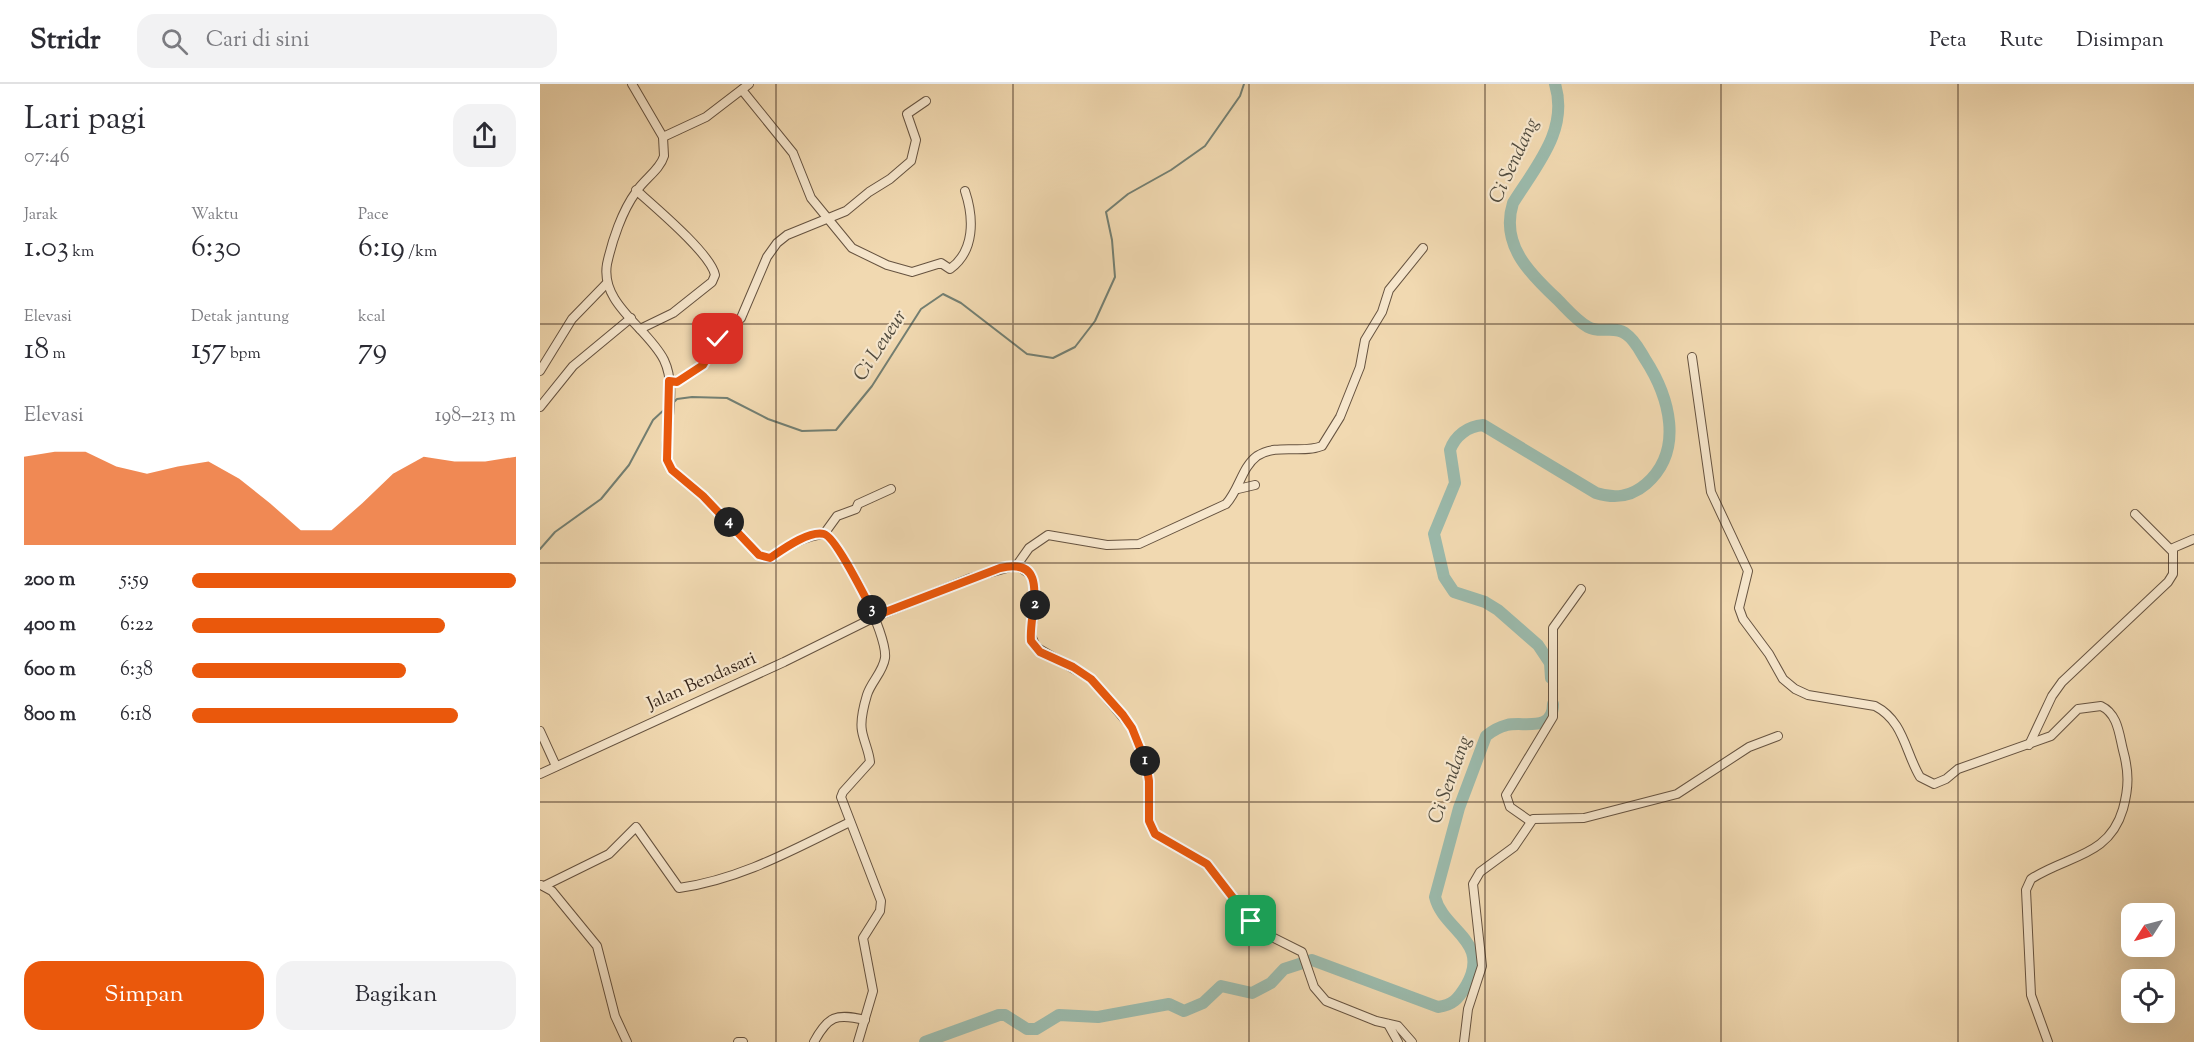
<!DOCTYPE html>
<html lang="id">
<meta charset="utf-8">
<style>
:root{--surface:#fff;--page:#f2f2f3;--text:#2b2b33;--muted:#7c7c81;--line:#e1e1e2;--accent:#ea580c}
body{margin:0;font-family:"Sorts Mill Goudy",serif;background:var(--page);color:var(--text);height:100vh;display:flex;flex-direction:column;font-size:22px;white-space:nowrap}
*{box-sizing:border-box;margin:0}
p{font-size:20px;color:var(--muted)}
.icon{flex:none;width:33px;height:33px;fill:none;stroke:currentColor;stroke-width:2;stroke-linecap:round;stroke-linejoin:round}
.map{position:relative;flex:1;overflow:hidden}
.sheet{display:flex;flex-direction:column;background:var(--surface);width:540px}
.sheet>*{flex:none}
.needle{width:39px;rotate:234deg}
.controls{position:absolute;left:1581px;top:819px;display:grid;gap:12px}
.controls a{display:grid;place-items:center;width:54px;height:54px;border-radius:12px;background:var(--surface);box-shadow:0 6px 24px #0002;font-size:30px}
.pin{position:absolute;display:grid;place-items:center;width:51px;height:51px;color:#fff;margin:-26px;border-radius:12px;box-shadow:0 3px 9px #0006}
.km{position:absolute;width:30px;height:30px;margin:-15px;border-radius:50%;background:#222;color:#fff;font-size:16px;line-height:30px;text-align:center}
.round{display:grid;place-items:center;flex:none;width:63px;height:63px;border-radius:18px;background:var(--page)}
.summary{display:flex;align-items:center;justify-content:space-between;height:102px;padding:0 24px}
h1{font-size:33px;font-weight:600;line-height:45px}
.figures{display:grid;grid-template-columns:repeat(3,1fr);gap:9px;height:102px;padding:6px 24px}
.figures div{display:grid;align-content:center}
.figures b{font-size:30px;font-weight:600}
.figures small{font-size:16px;font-weight:400}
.figures p{font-size:16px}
.chart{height:168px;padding:12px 24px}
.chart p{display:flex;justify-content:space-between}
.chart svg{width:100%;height:108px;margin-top:6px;fill:var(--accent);opacity:.7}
.button{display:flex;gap:12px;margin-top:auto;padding:12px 24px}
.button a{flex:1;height:69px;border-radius:18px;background:var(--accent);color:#fff;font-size:24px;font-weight:600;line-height:69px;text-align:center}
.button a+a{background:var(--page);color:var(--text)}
ul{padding:0 24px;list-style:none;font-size:20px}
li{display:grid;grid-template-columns:96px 72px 1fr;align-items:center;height:45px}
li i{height:15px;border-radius:8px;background:var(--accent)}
header{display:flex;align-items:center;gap:36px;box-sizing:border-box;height:84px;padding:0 30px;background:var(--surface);border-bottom:2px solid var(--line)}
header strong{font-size:28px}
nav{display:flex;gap:33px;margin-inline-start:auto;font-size:21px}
.search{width:420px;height:54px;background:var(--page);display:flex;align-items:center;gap:15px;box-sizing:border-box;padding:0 21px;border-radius:18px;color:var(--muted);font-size:22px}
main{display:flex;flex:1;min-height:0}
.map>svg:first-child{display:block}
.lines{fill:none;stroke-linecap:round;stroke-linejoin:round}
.stream{stroke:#737f72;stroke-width:2}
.river{stroke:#9bbaac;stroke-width:12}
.minor-casing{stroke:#665340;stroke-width:10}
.minor{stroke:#f6e6cc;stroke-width:8}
.route-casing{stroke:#fff;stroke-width:12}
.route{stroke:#ea580c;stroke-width:8}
.grid{fill:none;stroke:#37261a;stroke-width:1.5;stroke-opacity:0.55}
.labels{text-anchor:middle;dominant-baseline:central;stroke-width:4.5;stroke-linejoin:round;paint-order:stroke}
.street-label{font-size:18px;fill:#37261a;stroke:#f6e6cc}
.water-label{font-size:20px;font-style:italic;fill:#504b3e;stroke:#f6e6cc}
</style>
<header>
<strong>Stridr</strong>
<div class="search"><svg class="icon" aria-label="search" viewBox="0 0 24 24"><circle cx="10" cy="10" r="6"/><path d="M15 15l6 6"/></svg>Cari di sini</div>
<nav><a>Peta</a><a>Rute</a><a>Disimpan</a></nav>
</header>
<main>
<section class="sheet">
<div class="summary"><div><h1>Lari pagi</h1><p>07:46</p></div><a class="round"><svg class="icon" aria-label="share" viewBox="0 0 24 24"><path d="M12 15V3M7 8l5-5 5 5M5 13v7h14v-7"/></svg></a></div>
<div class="figures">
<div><p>Jarak</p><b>1.03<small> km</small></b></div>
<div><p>Waktu</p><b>6:30</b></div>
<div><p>Pace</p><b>6:19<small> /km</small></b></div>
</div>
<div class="figures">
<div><p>Elevasi</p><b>18<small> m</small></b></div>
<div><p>Detak jantung</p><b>157<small> bpm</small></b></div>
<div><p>kcal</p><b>79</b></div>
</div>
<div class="chart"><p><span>Elevasi</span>198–213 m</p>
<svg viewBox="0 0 160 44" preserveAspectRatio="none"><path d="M0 44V8L10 6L20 6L30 12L40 15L50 12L60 10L70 17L80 27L90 38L100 38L110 27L120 15L130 8L140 10L150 10L160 8V44z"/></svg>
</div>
<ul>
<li><b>200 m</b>5:59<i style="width:100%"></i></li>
<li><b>400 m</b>6:22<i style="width:78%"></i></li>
<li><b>600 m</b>6:38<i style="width:66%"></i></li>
<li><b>800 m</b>6:18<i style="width:82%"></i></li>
</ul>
<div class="button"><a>Simpan</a><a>Bagikan</a></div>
</section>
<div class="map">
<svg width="1654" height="958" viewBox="0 0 1654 958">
<rect width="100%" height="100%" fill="#f1d9b1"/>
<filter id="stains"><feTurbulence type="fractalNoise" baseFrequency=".00333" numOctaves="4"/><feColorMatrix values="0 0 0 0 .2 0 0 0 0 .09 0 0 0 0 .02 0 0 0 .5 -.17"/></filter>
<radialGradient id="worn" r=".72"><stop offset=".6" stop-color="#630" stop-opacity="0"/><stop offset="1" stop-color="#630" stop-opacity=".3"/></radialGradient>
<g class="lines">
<!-- stream -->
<g class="stream">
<polyline points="133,319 137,315 152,313 187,314 228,335 262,347 296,346 332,302 381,225 403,210 421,219 487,270 513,274 535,263 555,237 575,193 572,156 566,128 588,110 631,86 665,62 700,12 704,0"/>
<polyline points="0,465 15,448 61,415 89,381 113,336 126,324"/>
</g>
<!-- river -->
<g class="river">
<path d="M1011,594L1010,579L998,561L958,526L945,518L914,508L904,493L894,450L915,399L910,366C915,352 928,342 943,341L1056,409C1075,415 1091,413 1106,400C1145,366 1129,312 1105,275C1100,267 1095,256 1086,250C1075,241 1060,250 1048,243C1036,236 1027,225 1017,215C989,189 960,160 973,119C996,82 1029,46 1015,0"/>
<path d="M385,958L459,931H465L487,945H496L519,931L558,933L629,920L644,927L663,919L681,902L712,909L731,899L744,885L772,876L898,923C913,921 918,915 926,902C952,857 903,847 895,813L919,724L946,652C952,647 959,643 967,641C983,637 1013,649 1013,620"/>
</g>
<defs>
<g id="minor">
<path d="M92,0L123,53L124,72C120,86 103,96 96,108C82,127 72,157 67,180C60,220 108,244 124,276C138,305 124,344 127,376L132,386L163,412L219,471L230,474C247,463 263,452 284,450C303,461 348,551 345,574C343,588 331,598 327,611C324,621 320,637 322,647C324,658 329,667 330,678L303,708L301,713L341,817L340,827L323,854L333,907L318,958"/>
<path d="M202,6L253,69L271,114L312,164L347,181L372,188L401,179L410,185C435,167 434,134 425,107"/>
<polyline points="123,53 166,33 209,0"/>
<path d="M96,106C115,123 171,170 175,191L172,198L133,229L100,245"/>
<path d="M1152,273L1171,408L1208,487L1199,524L1203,535L1229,570L1243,595L1255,605L1268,611L1335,622C1364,637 1365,668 1380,693L1394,700L1406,695L1418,685L1511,652L1538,625L1561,622C1578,630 1579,650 1583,666C1589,688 1589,703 1583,725C1569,773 1528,771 1491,795L1486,806L1491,911L1508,958"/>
<polyline points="0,287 32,235 67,199"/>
<polyline points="129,297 137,298 163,281 180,253 201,234 227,173 237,159 247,151 306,127 329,108 350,95 371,77 376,56 367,30 386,17"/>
<polyline points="0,323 33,282 91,234"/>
<polyline points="698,405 715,401"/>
<polyline points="1595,430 1632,467"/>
<polyline points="284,450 297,432 316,425 318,420 351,405"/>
<path d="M477,481L489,464L508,451L567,461L599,460L686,420C699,406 702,383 717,372C737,359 763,370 782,362L800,333L820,283L825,256L842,228L849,206L883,164"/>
<polyline points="0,647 16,682"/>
<polyline points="1489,661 1512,612 1522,598 1628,498 1633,490 1633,464 1654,455"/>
<polyline points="0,690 244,578 335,533 431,494 477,481 491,491 494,502 495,526 490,549 496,563 551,595 592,644 606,679 609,697 609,737 615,750 667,780 720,847 762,868 774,903 786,917 836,937 858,942 872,958"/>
<polyline points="990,737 970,723 966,711 1013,633 1013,544 1041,505"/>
<polyline points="1,801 12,807 57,862 75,932 87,958"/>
<path d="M4,802L69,770L96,743L139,804C202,795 254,765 310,738"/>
<polyline points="848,940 858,958"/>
<polyline points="198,958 203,958"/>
<path d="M274,958C288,932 296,929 325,936"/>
<polyline points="924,958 928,925 942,882 933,800 940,788 974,763 993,735 1044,734 1137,710 1209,663 1238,652"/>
</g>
</defs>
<!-- minor casing -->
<use href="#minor" class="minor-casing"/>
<!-- minor -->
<use href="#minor" class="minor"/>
</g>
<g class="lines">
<defs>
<path id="route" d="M178,255L163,281L137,298L129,297L127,376L132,386L163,412L219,471L230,474C242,466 269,446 284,450C296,453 328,519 335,532L460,484C513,471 488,530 491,557L500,568L533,583L551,595L583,631L592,644L606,679L609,697V737L615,750L667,780L711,837"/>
</defs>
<!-- route casing -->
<use href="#route" class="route-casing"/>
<!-- route -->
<use href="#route" class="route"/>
</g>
<!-- grid -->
<path class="grid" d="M236,0V958M473,0V958M709,0V958M945,0V958M1181,0V958M1418,0V958M0,240H1654M0,479H1654M0,718H1654"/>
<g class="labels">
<!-- street labels -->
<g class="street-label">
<text transform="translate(162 598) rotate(-24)">Jalan Bendasari</text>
</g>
<!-- water labels -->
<g class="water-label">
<text transform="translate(975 77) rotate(-65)">Ci Sendang</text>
<text transform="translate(341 262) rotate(-57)">Ci Leueur</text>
<text transform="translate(911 696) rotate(-70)">Ci Sendang</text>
</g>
</g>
<rect width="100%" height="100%" filter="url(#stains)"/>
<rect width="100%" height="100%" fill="url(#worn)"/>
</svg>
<div class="controls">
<a><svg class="needle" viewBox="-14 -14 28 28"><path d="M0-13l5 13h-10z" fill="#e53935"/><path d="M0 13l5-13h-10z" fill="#7c7c81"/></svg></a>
<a><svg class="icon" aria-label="locate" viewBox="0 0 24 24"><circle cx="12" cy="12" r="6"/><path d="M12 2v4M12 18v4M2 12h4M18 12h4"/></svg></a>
</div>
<div class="pin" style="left:711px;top:837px;background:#1e9e55"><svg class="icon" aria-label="arrive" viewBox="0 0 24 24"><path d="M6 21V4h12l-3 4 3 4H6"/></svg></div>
<div class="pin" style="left:178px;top:255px;background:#d93025"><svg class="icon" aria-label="check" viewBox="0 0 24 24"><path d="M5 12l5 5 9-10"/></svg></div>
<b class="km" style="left:605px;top:677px">1</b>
<b class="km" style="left:495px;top:521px">2</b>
<b class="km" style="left:332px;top:526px">3</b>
<b class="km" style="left:189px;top:438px">4</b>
</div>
</main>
